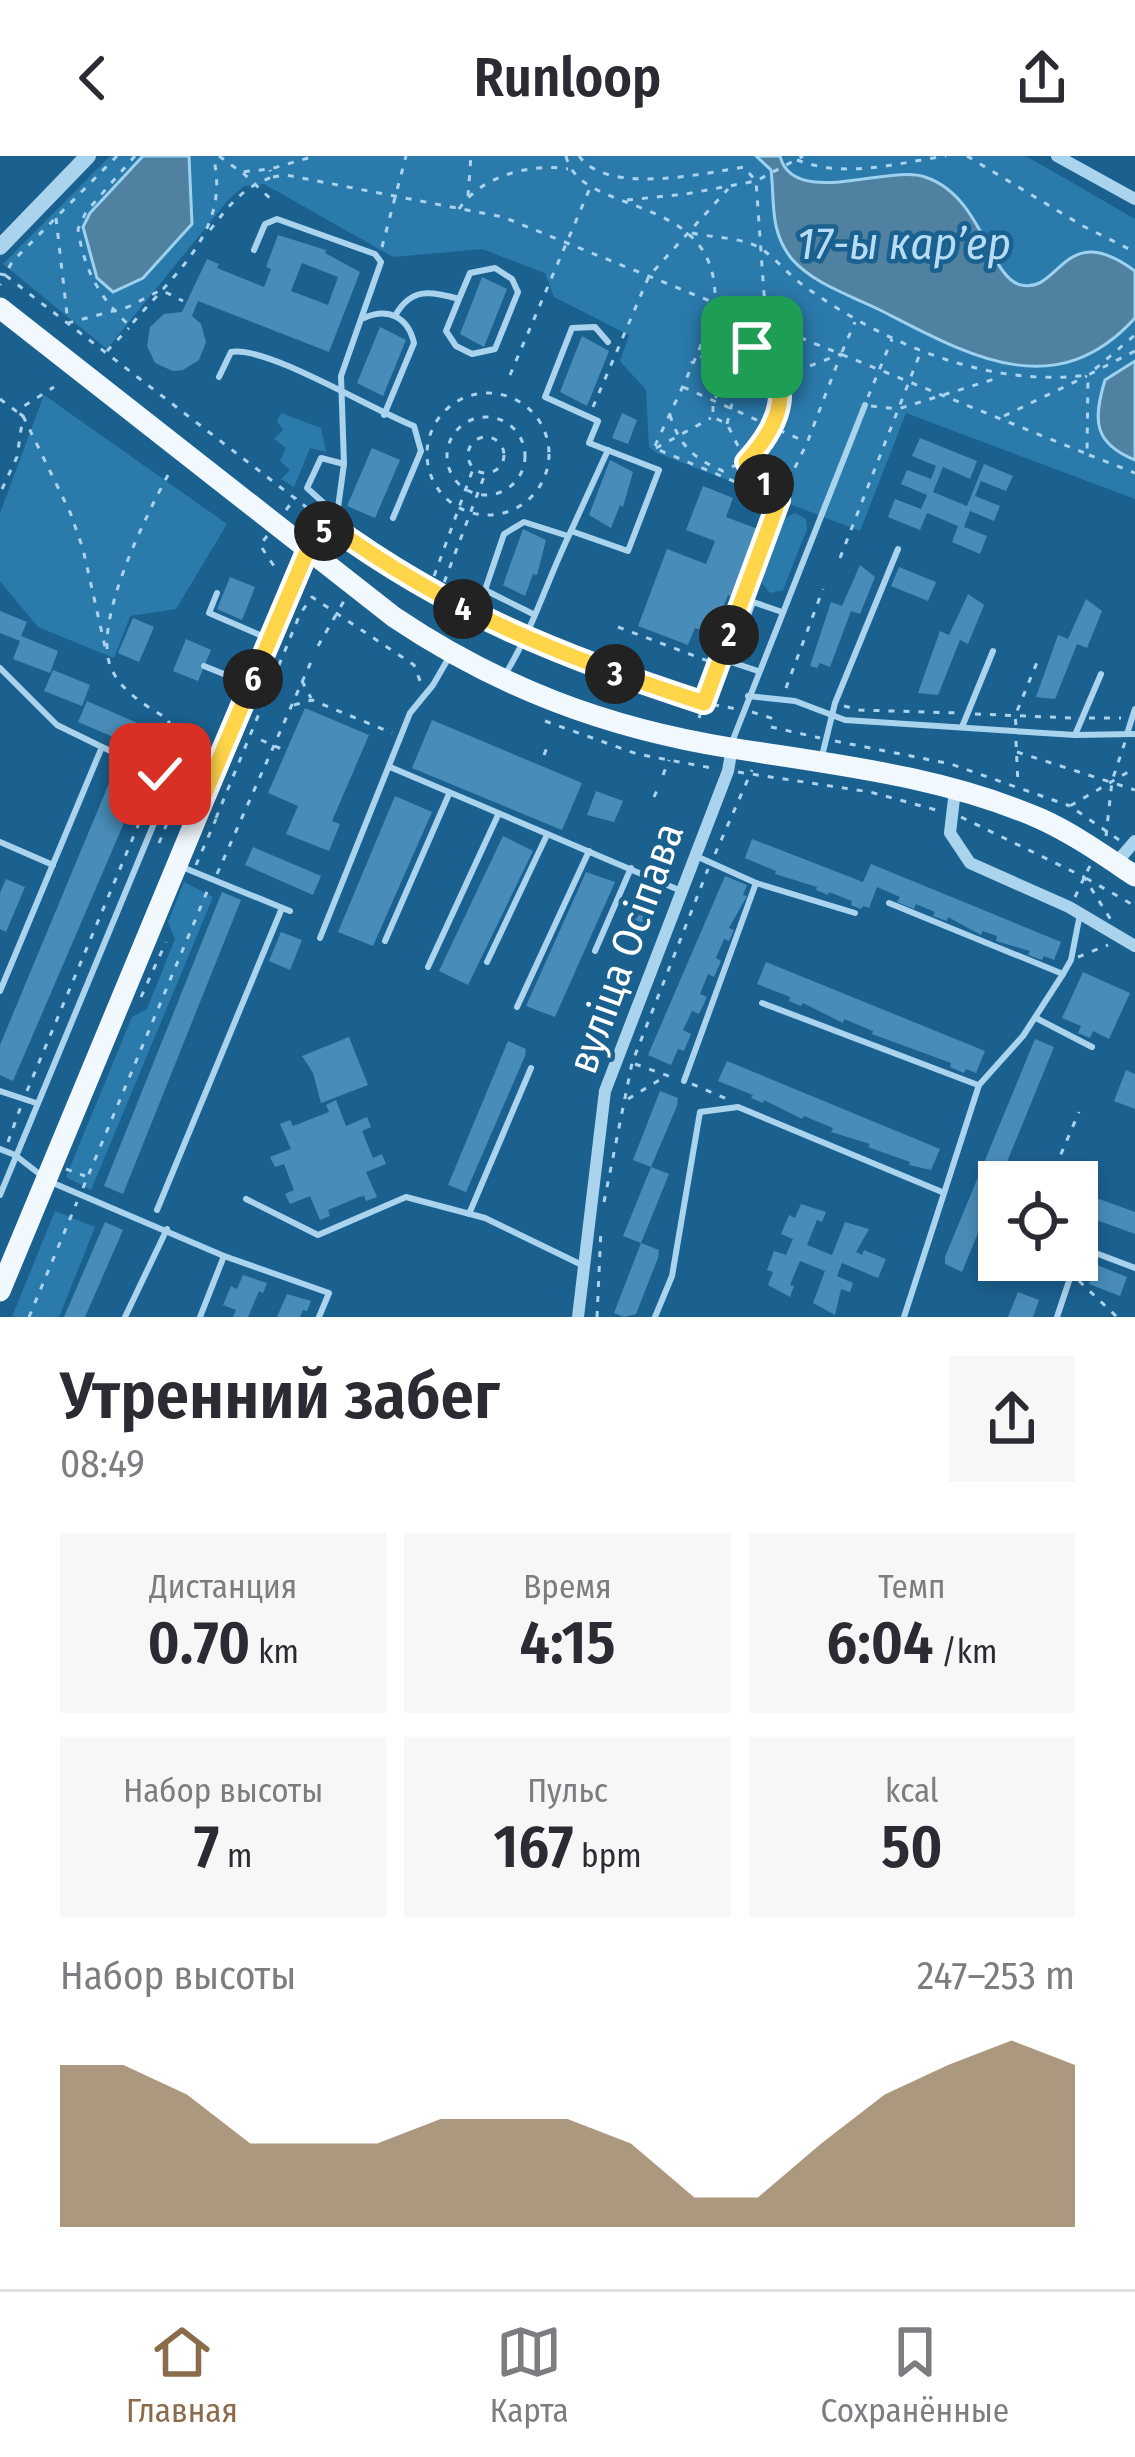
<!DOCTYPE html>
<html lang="ru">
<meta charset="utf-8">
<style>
:root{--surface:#fff;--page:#f7f7f7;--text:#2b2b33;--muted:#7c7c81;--line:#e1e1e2;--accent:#8a6c4a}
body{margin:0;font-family:"Fira Sans Condensed",sans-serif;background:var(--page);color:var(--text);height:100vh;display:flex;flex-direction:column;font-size:45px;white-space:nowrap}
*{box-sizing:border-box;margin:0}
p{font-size:39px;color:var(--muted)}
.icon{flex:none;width:66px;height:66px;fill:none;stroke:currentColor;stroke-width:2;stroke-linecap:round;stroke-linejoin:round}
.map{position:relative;height:1161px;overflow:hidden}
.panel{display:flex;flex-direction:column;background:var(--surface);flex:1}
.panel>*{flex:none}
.buttons{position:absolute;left:978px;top:1005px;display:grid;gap:24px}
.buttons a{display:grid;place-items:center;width:120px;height:120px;border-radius:0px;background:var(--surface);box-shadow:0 6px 18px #0003;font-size:60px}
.pin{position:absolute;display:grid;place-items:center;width:102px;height:102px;color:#fff;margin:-51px;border-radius:24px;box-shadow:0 6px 18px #0006}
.km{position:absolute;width:60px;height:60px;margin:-30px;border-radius:50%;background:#222;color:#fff;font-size:33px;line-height:60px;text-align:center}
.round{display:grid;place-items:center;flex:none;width:126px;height:126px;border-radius:0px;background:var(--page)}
.headline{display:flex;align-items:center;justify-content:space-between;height:204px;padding:0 60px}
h1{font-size:66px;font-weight:600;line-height:90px}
.metrics{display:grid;grid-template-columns:repeat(3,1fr);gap:18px;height:204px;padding:12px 60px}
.metrics div{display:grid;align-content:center;border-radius:0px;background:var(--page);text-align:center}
.metrics b{font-size:60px;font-weight:600}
.metrics small{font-size:33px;font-weight:400}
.metrics p{font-size:33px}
.chart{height:336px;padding:24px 60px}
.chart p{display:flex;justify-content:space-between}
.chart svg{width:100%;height:216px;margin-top:12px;fill:var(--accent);opacity:.7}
header{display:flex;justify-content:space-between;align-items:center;height:156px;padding:0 60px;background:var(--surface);font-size:54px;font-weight:600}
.dock{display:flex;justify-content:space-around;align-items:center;height:168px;border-top:3px solid var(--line);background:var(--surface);font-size:33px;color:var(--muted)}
.dock a{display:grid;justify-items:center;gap:6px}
.dock .active{color:var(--accent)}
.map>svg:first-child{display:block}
.green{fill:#2b7aac}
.water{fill:#5081a1;stroke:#9dd1f0;stroke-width:3}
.building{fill:#488db9;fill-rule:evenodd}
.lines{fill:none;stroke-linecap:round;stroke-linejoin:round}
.path{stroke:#aad4ee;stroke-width:3;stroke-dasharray:6 9;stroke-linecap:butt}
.service{stroke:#aad4ee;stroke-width:6}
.minor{stroke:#aad4ee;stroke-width:12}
.tertiary{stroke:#aad4ee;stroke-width:16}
.primary{stroke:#f1f9ff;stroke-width:21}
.route-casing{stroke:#fff;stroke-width:24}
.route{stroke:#ffd54a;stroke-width:15}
.labels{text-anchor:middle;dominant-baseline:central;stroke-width:9;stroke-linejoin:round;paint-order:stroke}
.street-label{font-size:42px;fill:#fff;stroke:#1b6190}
.water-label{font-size:45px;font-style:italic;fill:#b6ddf5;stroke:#1b6190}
</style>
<header><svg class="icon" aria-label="back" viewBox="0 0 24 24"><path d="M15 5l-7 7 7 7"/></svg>Runloop<svg class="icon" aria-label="share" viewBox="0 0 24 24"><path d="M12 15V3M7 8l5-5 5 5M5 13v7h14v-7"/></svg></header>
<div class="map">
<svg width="1135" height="1161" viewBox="0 0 1135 1161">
<rect width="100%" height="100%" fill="#1b6190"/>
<!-- green -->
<g class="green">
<polygon points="110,0 1026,0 1135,63 1135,343 906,257 860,375 657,297 649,291 646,234 620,205 629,179 554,141 545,117 482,93 393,101 264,28 244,30 229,43 107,193 3,108"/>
<polygon points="44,239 227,368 176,453 130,460 114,502 38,471 0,425 0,357"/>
<polygon points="281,257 321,272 326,296 310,292 294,331 281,323 290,314 280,305 286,292 274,283 283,274 277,265"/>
<polygon points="795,357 806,363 807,373 783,434 770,437 762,427 762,415 783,363"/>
<polygon points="184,726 213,741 91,1034 66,1021 132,861 147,853 175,783 168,766"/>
<polygon points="55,1055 95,1071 59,1161 12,1161"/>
</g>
<!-- water -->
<g class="water">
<polygon points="143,0 189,0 192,68 143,122 113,136 97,122 83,71 90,57"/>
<path d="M756,0H780C793,53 889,8 925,21C983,40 989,122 1021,129C1061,138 1063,62 1135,115V162C1054,251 966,198 878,153C849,139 812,127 791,102C769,74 775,46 771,14Z"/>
<path d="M1135,205V304C1093,287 1093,264 1105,224Z"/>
</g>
<!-- building -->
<g class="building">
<path d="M278,79L326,94L325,97L360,116L329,196L198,145L192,160L201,168L206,186L199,204L183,214L173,215L155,207L147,190L150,171L164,158L182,156L207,103L219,108L217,112L264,131L271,113L266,111ZM302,107L338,121L328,149L291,135Z"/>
<polygon points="482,121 507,133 484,191 460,178"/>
<polygon points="380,171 406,184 383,240 357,227"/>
<polygon points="582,180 609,195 587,250 560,236"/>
<polygon points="622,257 637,264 628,288 612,282"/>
<polygon points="920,282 977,305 970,323 943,311 933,336 967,350 984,308 1013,320 1006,335 981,325 975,340 1000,350 994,365 970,355 964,371 987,380 980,398 952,386 958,370 927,357 920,374 888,361 895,343 921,353 927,339 901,328 907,314 931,323 936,310 912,300"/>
<polygon points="372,292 400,304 375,362 347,350"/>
<polygon points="610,304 633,316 623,351 620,349 611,372 589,359"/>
<polygon points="703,330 733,342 726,361 763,375 737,443 728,439 713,478 695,472 688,489 638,470 667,393 706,408 715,385 686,374"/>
<polygon points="523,373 546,384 537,419 533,418 525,440 503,429"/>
<polygon points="860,409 875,421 860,458 851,455 830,511 820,507 817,512 810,510 831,446 842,450"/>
<polygon points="899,411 936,426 928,445 891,430"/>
<polygon points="230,421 255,431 242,464 217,453"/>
<polygon points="968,438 984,449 968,488 960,484 938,539 918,537 940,475 949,479"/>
<polygon points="1086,443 1102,455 1087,492 1077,488 1055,543 1036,541 1058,479 1068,483"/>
<polygon points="0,455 27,466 21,480 58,495 50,517 13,503 20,485 0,477"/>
<polygon points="133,462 154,471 139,506 118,497"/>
<polygon points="186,483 211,494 198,525 173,515"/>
<polygon points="53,514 90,529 82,550 44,535"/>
<polygon points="87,545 167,580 158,600 78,566"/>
<polygon points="305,552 369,579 332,665 340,668 329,695 286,678 298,650 268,637"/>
<polygon points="432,564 582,627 562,674 412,612"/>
<polygon points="112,620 139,632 13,925 0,919 0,889"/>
<polygon points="596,635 623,645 614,666 587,659"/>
<polygon points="395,640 432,656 373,790 338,776"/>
<polygon points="503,680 533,695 468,829 439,815"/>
<polygon points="752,683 863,726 871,708 1061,786 1054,804 1044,800 1042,804 1028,799 1030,795 996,785 997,780 983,775 981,779 948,761 947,765 933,760 935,756 916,748 914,753 897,746 900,741 877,731 869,752 863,750 861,753 851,749 852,745 829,736 828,739 816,734 817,731 775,718 776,715 745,702"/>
<polygon points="253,691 321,720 313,739 245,709"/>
<polygon points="586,716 615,726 555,861 526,850"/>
<polygon points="725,720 747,729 743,739 747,740 729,772 734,774 729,785 724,783 716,802 721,805 714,821 708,818 700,838 707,841 699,858 692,855 683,874 691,878 684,895 678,893 671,909 648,899"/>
<polygon points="6,723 25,731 6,776 0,773 0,737"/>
<polygon points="222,736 241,744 123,1038 104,1030"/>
<polygon points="636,741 652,749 644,768 627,760"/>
<polygon points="281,776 302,784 290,814 269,805"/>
<polygon points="766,806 985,895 976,917 966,913 964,917 950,911 951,907 872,878 873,875 844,863 843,867 803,847 801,850 789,845 790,841 757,828"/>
<polygon points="1083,816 1130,837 1109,883 1093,875 1090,882 1078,877 1081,870 1062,862"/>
<polygon points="349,881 368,929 321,947 313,917 302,900"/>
<polygon points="1035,883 1054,891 962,1116 945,1108 945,1101"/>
<polygon points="508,885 526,893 525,900 466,1036 448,1029"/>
<polygon points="727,905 940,993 931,1014 909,1009 910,1006 868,991 870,988 831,976 833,972 804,960 802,963 764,944 763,947 751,942 753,939 718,925"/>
<polygon points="1126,914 1135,918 1135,953 1114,945"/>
<polygon points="660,935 678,942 677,950 651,1011 633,1004"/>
<polygon points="336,944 346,970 367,961 371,971 362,975 373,1002 382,998 386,1008 366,1016 377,1041 366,1045 364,1040 359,1041 328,1054 330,1060 320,1064 310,1040 290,1048 285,1038 294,1034 284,1008 275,1011 270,1001 291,993 280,968 290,964 293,970 329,956 326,949"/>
<polygon points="651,1011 669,1018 641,1087 659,1094 658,1102 636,1158 624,1161 614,1157 641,1087 623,1080"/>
<polygon points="1077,1035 1135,1056 1135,1078 1077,1057"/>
<polygon points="801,1048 826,1056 822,1066 817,1064 807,1089 832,1099 845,1066 869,1073 856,1096 862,1099 864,1094 886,1103 878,1122 842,1107 837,1120 853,1127 850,1136 841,1133 835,1159 813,1147 825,1115 800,1105 790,1129 794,1130 790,1141 768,1129 773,1116 767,1114 774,1095 786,1099 793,1083 781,1078 789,1059 795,1062"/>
<polygon points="105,1066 123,1074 85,1161 64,1161"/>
<polygon points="1097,1109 1127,1121 1120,1140 1089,1128"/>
<polygon points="243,1119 267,1127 263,1137 259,1135 248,1161 233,1161 236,1154 223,1149 231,1130 237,1133"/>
<polygon points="1018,1136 1039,1144 1033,1161 1008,1161"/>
<polygon points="287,1138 311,1145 307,1155 303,1154 300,1161 277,1161"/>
</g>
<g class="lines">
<!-- path -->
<g class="path">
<polyline points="117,0 12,106 5,119 323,364"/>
<path d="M135,0L86,56L78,73C84,114 100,143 130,170C174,118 232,74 213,0"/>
<polyline points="219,0 241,16 270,13 315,0"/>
<path d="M566,0C580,62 718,34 715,145C715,167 666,265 654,292L779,344L807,287L841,198L734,239"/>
<path d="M579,0C607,39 701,18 744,11L756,25L803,0"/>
<polyline points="967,0 1083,70 1135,96"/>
<path d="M797,4C847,23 896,7 946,0"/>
<polyline points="243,17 274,46"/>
<polyline points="273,21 286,19 503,61 1087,298 1088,219 1135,195"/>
<polyline points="468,40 471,0"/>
<polyline points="627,44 686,38 756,25 766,166"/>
<path d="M459,53C481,20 530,7 568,13"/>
<polyline points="56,62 68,167 128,151 161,134 183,145"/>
<path d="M210,74C229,50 242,31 273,21L270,14"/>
<path d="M692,77C712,82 746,81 763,94C777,104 789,119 804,130C885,188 988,232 1088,219"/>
<polyline points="382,91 406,0"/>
<polyline points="0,118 5,119 0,129"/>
<polyline points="716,150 727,189 727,223"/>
<polyline points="107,195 129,172"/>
<polyline points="842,196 855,166"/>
<polyline points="1095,213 1135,179"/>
<polyline points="510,219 590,32"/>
<polyline points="683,231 806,286"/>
<circle cx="488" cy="298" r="61"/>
<polyline points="868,241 892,183"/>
<polyline points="0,243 16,255 54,231"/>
<polyline points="871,250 898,253 1001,221"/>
<polyline points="593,251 649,120 728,33"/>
<path d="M670,259C679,289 694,303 723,315C812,280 789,143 691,207"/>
<polyline points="23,260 70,356 83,393 106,495"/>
<polyline points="1004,260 1087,220"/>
<circle cx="486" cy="300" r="39"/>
<polyline points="727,268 734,239 727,225 713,245 713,261 727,268 746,306 779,344 704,547 737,553"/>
<circle cx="486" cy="299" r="18"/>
<polyline points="656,292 711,262"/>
<polyline points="1089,299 1135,317"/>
<path d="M168,319C146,360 90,470 112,514C123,537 148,551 168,563L173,581L169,594"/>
<polyline points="2,333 17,301 23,260 16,255"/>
<polyline points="286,354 296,341"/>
<polyline points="335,374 370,399 362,411"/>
<polyline points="267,380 260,389 278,416"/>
<polyline points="372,400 439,442 516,477"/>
<polyline points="840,402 921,195"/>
<polyline points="429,434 473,313"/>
<polyline points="439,440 485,318"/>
<polyline points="618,471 716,508"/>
<polyline points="530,484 609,516 704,547 697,568"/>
<polyline points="318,490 344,445"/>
<polyline points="302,525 311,542"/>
<polyline points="786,532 823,433"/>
<polyline points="294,549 312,544 392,577"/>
<polyline points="844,550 859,554 959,557"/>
<polyline points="752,556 774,563"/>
<polyline points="975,558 1073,562"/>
<polyline points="1089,562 1121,562"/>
<polyline points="545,565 637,598 717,613"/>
<polyline points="1016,569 1015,560 1040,499"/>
<polyline points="771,571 820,582"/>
<polyline points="261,584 286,595"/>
<polyline points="835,585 951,608 1070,650"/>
<polyline points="1016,585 1018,629"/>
<polyline points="1017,596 1135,634"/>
<polyline points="544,599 549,586"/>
<polyline points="164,609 169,595 188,602"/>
<polyline points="738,616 870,636 940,655"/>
<polyline points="663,619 669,604"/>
<polyline points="654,641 659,630"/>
<polyline points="961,661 1084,721 1111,764"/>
<polyline points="216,662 300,458 312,441 414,509 422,530"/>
<polyline points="1106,680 1112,625 1125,586"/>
<polyline points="1119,684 1070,650 1135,612"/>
<polyline points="159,687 176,645"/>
<polyline points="715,698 752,614"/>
<polyline points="196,709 216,663"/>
<polyline points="1090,710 1084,721 1135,750"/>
<polyline points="217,718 314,499"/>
<polyline points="1075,741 1084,722"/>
<polyline points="1078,801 1108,789"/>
<polyline points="141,841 166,786"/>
<polyline points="635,908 677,923"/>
<polyline points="692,928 727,943"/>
<polyline points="27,935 155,629"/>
<polyline points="628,943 666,920"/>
<polyline points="8,986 21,950"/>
<polyline points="66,1013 85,1020"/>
<polyline points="1049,1026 1079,956"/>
<polyline points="83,1032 209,731"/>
<polyline points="604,1046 632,907 708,713"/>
<polyline points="1079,1125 1117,1161"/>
<polyline points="29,1161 77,1046"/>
<polyline points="597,1161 601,1073"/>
</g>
<!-- service -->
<g class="service">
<polyline points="254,94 265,68 277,63 375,98 381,106 341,220 344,308 337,359 312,389"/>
<path d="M395,160C411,131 431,135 459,143L470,117L495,112L512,123L518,136L495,193L472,198L456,190L446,175L459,143"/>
<path d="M364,162C388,151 408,161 414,187L384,259"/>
<path d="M219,221L231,196C266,189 374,255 414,270L421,295L393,362"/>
<polyline points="337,359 307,332 321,302 344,308"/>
<polyline points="571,375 608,294"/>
<polyline points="217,437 209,457 267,482"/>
<polyline points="533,458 485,434 504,378 524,366 568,380"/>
<polyline points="204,510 246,527"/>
<polyline points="0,512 57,569 102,591"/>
<polyline points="758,515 731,506 753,446 782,456"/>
<path d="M506,517C533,473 548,422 571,375L628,395L659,314L589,287L598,265L545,241L572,172L595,171L608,186"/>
<polyline points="748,540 795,545 845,564 1075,579 1135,578"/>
<polyline points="962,571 993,495"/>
<polyline points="1127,578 1135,553"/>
<polyline points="1075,579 1101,518"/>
<polyline points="732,586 865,249"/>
<polyline points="822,600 835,547 898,393"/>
<polyline points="390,611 679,734"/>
<polyline points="0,686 53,709"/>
<polyline points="182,711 290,755"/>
<polyline points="756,727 855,757"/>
<polyline points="889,747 1063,818"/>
<polyline points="320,782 410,557 433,529 448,503"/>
<polyline points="385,785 449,638"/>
<polyline points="595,795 631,712"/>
<polyline points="487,806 546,681"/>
<polyline points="428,811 498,659"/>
<polyline points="0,835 102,591 172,624"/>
<polyline points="762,847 978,929"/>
<polyline points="517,851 589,695"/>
<polyline points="1036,862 1092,891"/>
<polyline points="684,925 756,727 696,700"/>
<polyline points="0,935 36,947"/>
<polyline points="0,993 15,999 42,1020"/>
<polyline points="53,1027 224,1100 329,1137 319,1161"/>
<polyline points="0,1039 172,624 201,636"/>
<polyline points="246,1043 318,1079 406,1041 485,1062 582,1109"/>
<polyline points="157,1054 282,752"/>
<polyline points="469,1058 531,912"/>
<polyline points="1077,1090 1135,1112"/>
<polyline points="125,1161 167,1073"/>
<polyline points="200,1161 224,1100"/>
<polyline points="655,1161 672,1120 700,956 738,951 942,1036"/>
<polyline points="904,1161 979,929 1023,880 1063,818 1071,804 1080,758"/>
<polyline points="1057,1161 1076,1104"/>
</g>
<!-- minor -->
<g class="minor">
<polyline points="1057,0 1135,43"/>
<polyline points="955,634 950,677 970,707 1069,751 1135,790"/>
<polyline points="1116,707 1135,685"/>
<polyline points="578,1161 605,935 728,615 732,592"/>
</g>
<!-- tertiary -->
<polyline class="tertiary" points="0,91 88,0"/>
<!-- primary -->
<g class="primary">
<path d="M0,152L394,461C498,531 606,572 731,592C836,609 942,620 1041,663C1074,678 1105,700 1135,720"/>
<polyline points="0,1135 309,391"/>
</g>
</g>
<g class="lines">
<defs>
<path id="route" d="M160,618L205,637L309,391L330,369C449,456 565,502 704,547L779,344L746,306C780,269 799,225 752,191"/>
</defs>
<!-- route casing -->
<use href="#route" class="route-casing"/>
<!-- route -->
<use href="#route" class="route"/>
</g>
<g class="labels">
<!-- street labels -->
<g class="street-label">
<text transform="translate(626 792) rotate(-70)">вуліца Осіпава</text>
</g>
<!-- water labels -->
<g class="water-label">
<text x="904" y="88">17-ы кар’ер</text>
</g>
</g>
</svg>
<div class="buttons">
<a><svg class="icon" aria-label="locate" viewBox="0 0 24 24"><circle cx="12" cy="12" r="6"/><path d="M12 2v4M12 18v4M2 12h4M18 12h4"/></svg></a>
</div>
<div class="pin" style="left:752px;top:191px;background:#1e9e55"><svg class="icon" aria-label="arrive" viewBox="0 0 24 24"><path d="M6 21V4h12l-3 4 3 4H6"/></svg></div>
<div class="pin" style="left:160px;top:618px;background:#d93025"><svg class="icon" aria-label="check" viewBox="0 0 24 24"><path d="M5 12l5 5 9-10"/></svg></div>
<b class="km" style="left:764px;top:328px">1</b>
<b class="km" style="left:729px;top:479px">2</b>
<b class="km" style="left:615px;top:518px">3</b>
<b class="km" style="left:463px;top:453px">4</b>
<b class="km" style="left:324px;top:375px">5</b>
<b class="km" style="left:253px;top:523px">6</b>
</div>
<section class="panel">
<div class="headline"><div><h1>Утренний забег</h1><p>08:49</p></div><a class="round"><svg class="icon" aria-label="share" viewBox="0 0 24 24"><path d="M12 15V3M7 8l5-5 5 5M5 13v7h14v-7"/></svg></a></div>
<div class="metrics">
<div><p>Дистанция</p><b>0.70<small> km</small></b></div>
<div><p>Время</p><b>4:15</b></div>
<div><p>Темп</p><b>6:04<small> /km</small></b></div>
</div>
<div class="metrics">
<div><p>Набор высоты</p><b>7<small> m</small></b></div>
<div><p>Пульс</p><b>167<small> bpm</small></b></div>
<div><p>kcal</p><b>50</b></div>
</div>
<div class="chart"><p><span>Набор высоты</span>247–253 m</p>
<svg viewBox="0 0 160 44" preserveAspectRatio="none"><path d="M0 44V11L10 11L20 17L30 27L40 27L50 27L60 22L70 22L80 22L90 27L100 38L110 38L120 27L130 17L140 11L150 6L160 11V44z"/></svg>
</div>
</section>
<nav class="dock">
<a class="active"><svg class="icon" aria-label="home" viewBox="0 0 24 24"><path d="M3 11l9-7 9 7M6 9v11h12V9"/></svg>Главная</a>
<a><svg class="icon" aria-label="map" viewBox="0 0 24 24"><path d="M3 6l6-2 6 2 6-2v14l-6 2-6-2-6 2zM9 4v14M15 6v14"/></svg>Карта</a>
<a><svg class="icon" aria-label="saved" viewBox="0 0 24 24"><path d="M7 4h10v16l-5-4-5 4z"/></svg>Сохранённые</a>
</nav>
